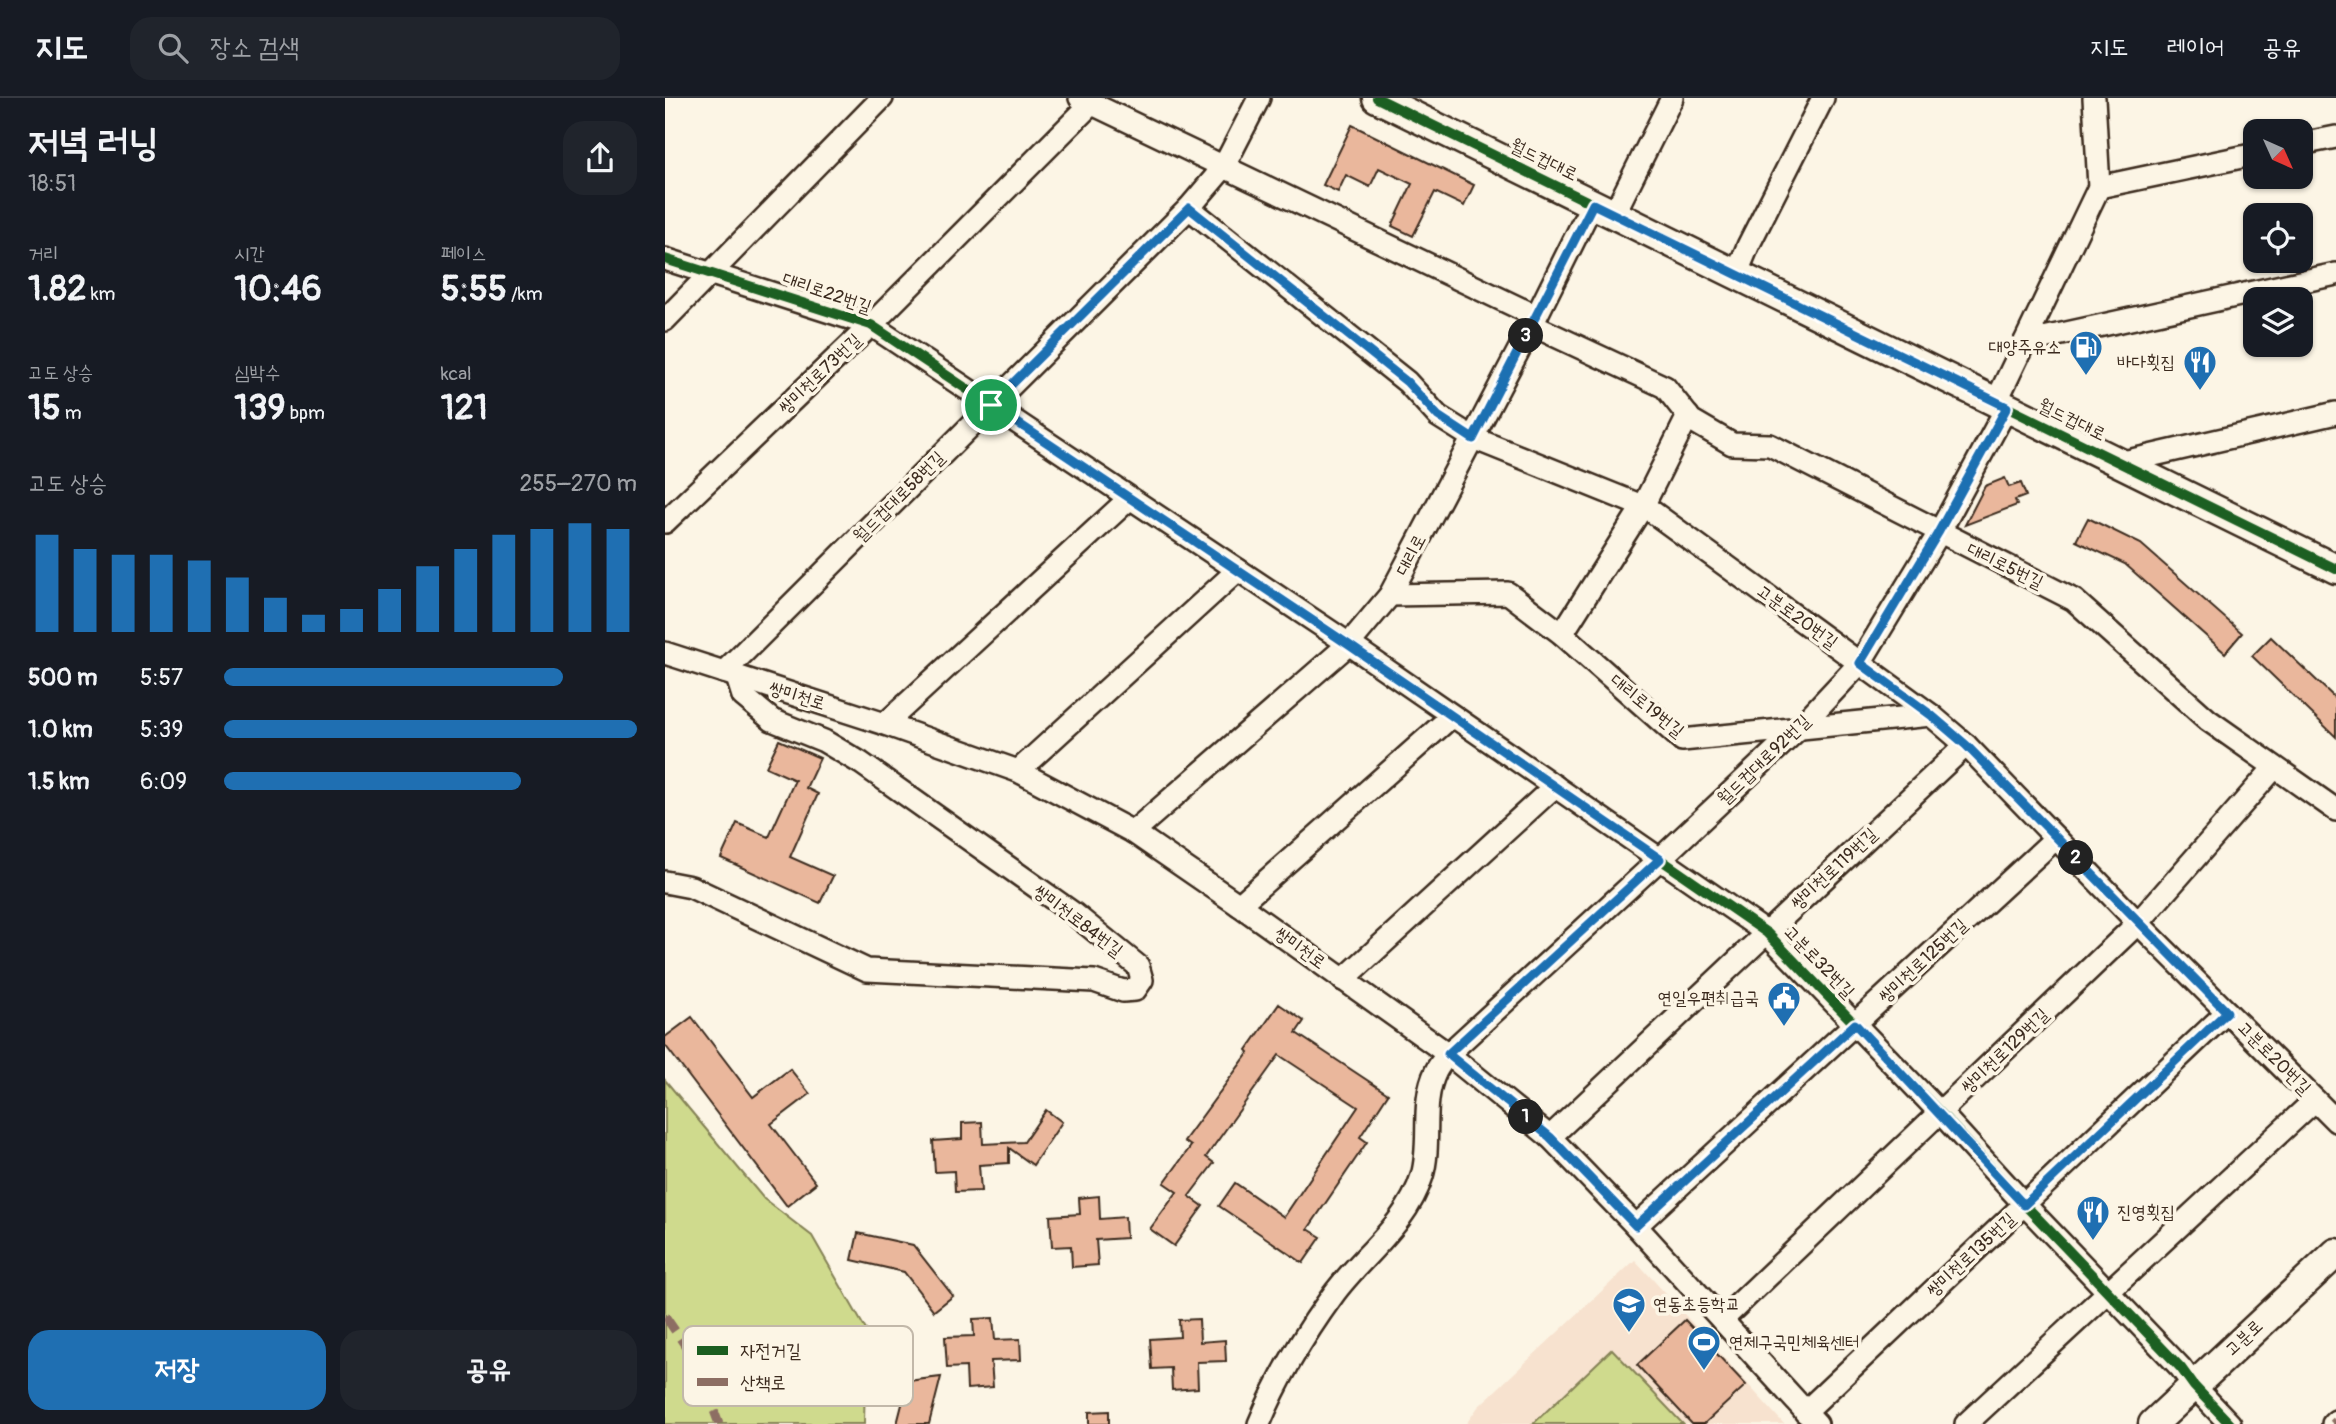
<!DOCTYPE html>
<html lang="ko">
<meta charset="utf-8">
<style>
:root{--surface:#171b24;--page:#20242c;--text:#f1f3f6;--muted:#9ea1a6;--line:#363941;--accent:#1f6fb2}
body{margin:0;font-family:Pangolin,"Poor Story",sans-serif;background:var(--page);color:var(--text);height:100vh;display:flex;flex-direction:column;font-size:26px;white-space:nowrap}
*{box-sizing:border-box;margin:0}
p{font-size:23px;color:var(--muted)}
.icon{flex:none;width:38px;height:38px;fill:none;stroke:currentColor;stroke-width:2;stroke-linecap:round;stroke-linejoin:round}
.map{position:relative;flex:1;overflow:hidden}
.details{display:flex;flex-direction:column;background:var(--surface);width:665px}
.details>*{flex:none}
.needle{width:46px;rotate:135deg}
.controls{position:absolute;left:1578px;top:21px;display:grid;gap:14px}
.controls a{display:grid;place-items:center;width:70px;height:70px;border-radius:14px;background:var(--surface);box-shadow:0 2px 5px #0004;font-size:35px}
.pin{position:absolute;display:grid;place-items:center;width:60px;height:60px;color:#fff;margin:-30px;border:4px solid #fff;border-radius:50%;box-shadow:0 2px 7px #0007}
.km{position:absolute;width:35px;height:35px;margin:-18px;border-radius:50%;background:#222;color:#fff;font-size:19px;line-height:35px;text-align:center}
.round{display:grid;place-items:center;flex:none;width:74px;height:74px;border-radius:21px;background:var(--page)}
.headline{display:flex;align-items:center;justify-content:space-between;height:119px;padding:0 28px}
h1{font-size:38px;font-weight:800;line-height:52px}
.metrics{display:grid;grid-template-columns:repeat(3,1fr);gap:10px;height:119px;padding:7px 28px}
.metrics div{display:grid;align-content:center}
.metrics b{font-size:35px;font-weight:800}
.metrics small{font-size:19px;font-weight:400}
.metrics p{font-size:19px}
.chart{height:196px;padding:14px 28px}
.chart p{display:flex;justify-content:space-between}
.chart svg{width:100%;height:126px;margin-top:7px;stroke:var(--accent);stroke-width:6}
.action{display:flex;gap:14px;margin-top:auto;padding:14px 28px}
.action a{flex:1;height:80px;border-radius:21px;background:var(--accent);color:#fff;font-size:28px;font-weight:800;line-height:80px;text-align:center}
.action a+a{background:var(--page);color:var(--text)}
ul{padding:0 28px;list-style:none;font-size:23px}
li{display:grid;grid-template-columns:112px 84px 1fr;align-items:center;height:52px}
li i{height:18px;border-radius:9px;background:var(--accent)}
header{display:flex;align-items:center;gap:42px;box-sizing:border-box;height:98px;padding:0 35px;background:var(--surface);border-bottom:2px solid var(--line)}
header strong{font-size:33px}
nav{display:flex;gap:38px;margin-inline-start:auto;font-size:24px}
.search{width:490px;height:63px;background:var(--page);display:flex;align-items:center;gap:18px;box-sizing:border-box;padding:0 24px;border-radius:21px;color:var(--muted);font-size:26px}
main{display:flex;flex:1;min-height:0}
.map>svg:first-child{display:block}
.built{fill:#f7e2cf}
.green{fill:#cfda8d;stroke:#858256;stroke-width:2}
.building{fill:#eab79c;stroke:#3b2a1e;stroke-width:2}
.lines{fill:none;stroke-linecap:round;stroke-linejoin:round}
.minor-casing{stroke:#3b2a1e;stroke-width:26}
.major-casing{stroke:#3b2a1e;stroke-width:33}
.minor{stroke:#fcf5e5;stroke-width:21}
.major{stroke:#fcf5e5;stroke-width:28}
.quiet{stroke:#8d6e63;stroke-width:9;stroke-dasharray:18 9;stroke-linecap:butt}
.cycleway-casing{stroke:#fcf5e5;stroke-width:15}
.cycleway{stroke:#1b5e20;stroke-width:10}
.route-casing{stroke:#fff;stroke-width:14}
.route{stroke:#1f6fb2;stroke-width:9}
.labels{text-anchor:middle;dominant-baseline:central;stroke-width:7;stroke-linejoin:round;paint-order:stroke}
.street-label{font-size:18px;fill:#3b2a1e;stroke:#fcf5e5}
.poi-label{font-size:18px;fill:#3b2a1e;stroke:#fcf5e5;text-anchor:end}
.key{fill:#fcf5e5;stroke:#c2b8a9;stroke-width:2}
.key-label{font-size:19px;fill:#3b2a1e}
</style>
<header>
<strong>지도</strong>
<div class="search"><svg class="icon" aria-label="search" viewBox="0 0 24 24"><circle cx="10" cy="10" r="6"/><path d="M15 15l6 6"/></svg>장소 검색</div>
<nav><a>지도</a><a>레이어</a><a>공유</a></nav>
</header>
<main>
<section class="details">
<div class="headline"><div><h1>저녁 러닝</h1><p>18:51</p></div><a class="round"><svg class="icon" aria-label="share" viewBox="0 0 24 24"><path d="M12 15V3M7 8l5-5 5 5M5 13v7h14v-7"/></svg></a></div>
<div class="metrics">
<div><p>거리</p><b>1.82<small> km</small></b></div>
<div><p>시간</p><b>10:46</b></div>
<div><p>페이스</p><b>5:55<small> /km</small></b></div>
</div>
<div class="metrics">
<div><p>고도 상승</p><b>15<small> m</small></b></div>
<div><p>심박수</p><b>139<small> bpm</small></b></div>
<div><p>kcal</p><b>121</b></div>
</div>
<div class="chart"><p><span>고도 상승</span>255–270 m</p>
<svg viewBox="0 0 160 44" preserveAspectRatio="none"><path d="M5 44V10M15 44V15M25 44V17M35 44V17M45 44V19M55 44V25M65 44V32M75 44V38M85 44V36M95 44V29M105 44V21M115 44V15M125 44V10M135 44V8M145 44V6M155 44V8"/></svg>
</div>
<ul>
<li><b>500 m</b>5:57<i style="width:82%"></i></li>
<li><b>1.0 km</b>5:39<i style="width:100%"></i></li>
<li><b>1.5 km</b>6:09<i style="width:72%"></i></li>
</ul>
<div class="action"><a>저장</a><a>공유</a></div>
</section>
<div class="map">
<svg width="1671" height="1326" viewBox="0 0 1671 1326">
<rect width="100%" height="100%" fill="#fcf5e5"/>
<filter id="ink" filterUnits="userSpaceOnUse"><feTurbulence type="fractalNoise" baseFrequency=".0143" numOctaves="2"/><feDisplacementMap in="SourceGraphic" scale="14" xChannelSelector="R" yChannelSelector="G"/><feConvolveMatrix kernelMatrix="1 2 1 2 8 2 1 2 1" color-interpolation-filters="sRGB"/></filter>
<g filter="url(#ink)">
<!-- built -->
<polygon class="built" points="970,1162 1119,1326 801,1326 813,1309"/>
<!-- green -->
<g class="green">
<polygon points="0,982 99,1101 147,1138 201,1232 199,1326 0,1326"/>
<polygon points="947,1251 1018,1326 868,1326"/>
</g>
<!-- building -->
<g class="building">
<polygon points="687,27 809,87 799,108 770,94 748,138 727,128 747,86 714,70 705,89 681,77 673,94 658,87"/>
<polygon points="1340,380 1344,389 1356,385 1361,398 1350,402 1352,407 1300,427 1320,388"/>
<polygon points="1423,420 1476,446 1577,535 1560,555 1460,466 1411,443"/>
<polygon points="1606,539 1671,601 1671,639 1587,558"/>
<polygon points="114,642 155,660 141,690 153,696 125,759 168,778 155,805 56,760 72,725 104,739 130,682 101,669"/>
<polygon points="614,906 639,923 631,935 723,996 695,1039 702,1044 643,1131 656,1139 638,1165 554,1108 570,1085 619,1119 693,1009 614,957 541,1059 549,1065 524,1098 538,1108 509,1148 485,1131 512,1094 499,1085 526,1048 519,1043 584,954 582,952"/>
<polygon points="27,919 88,999 125,971 145,996 106,1026 151,1085 122,1108 0,947 0,939"/>
<polygon points="381,1012 397,1024 368,1067 344,1050 344,1065 314,1067 316,1093 290,1094 289,1073 270,1074 268,1043 297,1041 297,1025 317,1024 318,1046 359,1044"/>
<polygon points="434,1098 435,1121 460,1119 461,1140 431,1142 433,1167 407,1169 406,1148 387,1149 385,1118 415,1116 414,1100"/>
<polygon points="193,1135 248,1147 288,1198 269,1213 239,1174 187,1162"/>
<polygon points="328,1220 330,1242 355,1241 356,1262 326,1263 328,1289 302,1291 301,1269 282,1270 280,1239 309,1238 308,1221"/>
<polygon points="534,1221 535,1244 560,1242 561,1263 532,1264 533,1290 507,1292 506,1270 487,1271 485,1241 515,1239 514,1222"/>
<polygon points="1020,1222 1081,1287 1039,1326 1027,1326 972,1267"/>
<polygon points="276,1279 264,1326 232,1326 243,1283"/>
<polygon points="444,1313 444,1326 424,1326 424,1314"/>
</g>
<g class="lines">
<defs>
<g id="minor">
<polyline points="415,0 871,218"/>
<polyline points="1636,46 1671,39"/>
<polyline points="1434,89 1591,56"/>
<polyline points="524,110 742,284 773,318 808,340 982,410 1266,617 1301,647 1473,825 1671,1023"/>
<polyline points="949,116 1007,0"/>
<polyline points="0,161 206,227 684,546 1102,835 1284,1024 1359,1106 1516,1270 1529,1288 1565,1326"/>
<polyline points="1071,177 1083,148 1158,0"/>
<polyline points="0,222 217,0"/>
<polyline points="867,227 1000,289 1026,322 1067,346 1105,347 1409,502 1543,622 1671,712"/>
<polyline points="1360,244 1671,176"/>
<polyline points="1331,304 1434,89 1429,0"/>
<polyline points="1454,365 1671,315"/>
<polyline points="0,424 206,227 426,6"/>
<polyline points="725,497 843,495 897,536 1017,642 1266,617"/>
<polyline points="897,536 978,408 1023,318"/>
<polyline points="0,555 220,626 353,673 468,734 574,807 783,956 885,1039 971,1128 1152,1326"/>
<polyline points="59,574 524,110 558,70 594,0"/>
<polyline points="220,626 465,400"/>
<polyline points="353,673 573,472"/>
<polyline points="468,734 684,546 725,497 867,227 927,106"/>
<polyline points="0,784 26,789 202,872 429,883 458,893 470,892 477,882 473,868 408,815 196,665 159,643 107,622 78,598 72,579"/>
<polyline points="574,807 787,618"/>
<polyline points="678,882 890,688"/>
<polyline points="885,1039 1301,647"/>
<polyline points="971,1128 1391,740"/>
<polyline points="1057,1222 1473,825 1609,670"/>
<polyline points="1140,1314 1562,914"/>
<path d="M594,1326C613,1280 639,1237 668,1197C697,1157 742,1127 757,1078C767,1044 755,1005 771,973C774,967 779,961 783,956L995,761L1132,632L1195,565L1274,435L1342,309"/>
<polyline points="1301,1326 1650,1002"/>
<polyline points="1668,1326 1671,1323"/>
</g>
<g id="major">
<polyline points="712,0 1671,471"/>
<polyline points="1488,1326 1671,1155"/>
</g>
</defs>
<!-- minor casing -->
<use href="#minor" class="minor-casing"/>
<!-- major casing -->
<use href="#major" class="major-casing"/>
<!-- minor -->
<use href="#minor" class="minor"/>
<!-- major -->
<use href="#major" class="major"/>
<!-- quiet -->
<g class="quiet">
<polyline points="0,1218 30,1262 54,1326"/>
<polyline points="1668,1326 1671,1323"/>
</g>
<defs>
<g id="cycleway">
<polyline points="712,0 1671,471"/>
<polyline points="0,161 206,227 684,546 1102,835 1284,1024 1359,1106 1516,1270 1529,1288 1565,1326"/>
</g>
</defs>
<!-- cycleway casing -->
<use href="#cycleway" class="cycleway-casing"/>
<!-- cycleway -->
<use href="#cycleway" class="cycleway"/>
</g>
</g>
<g class="lines" filter="url(#ink)">
<defs>
<polygon id="route" points="928,106 1342,309 1273,435 1195,565 1266,617 1301,647 1562,914 1359,1107 1190,926 971,1128 885,1039 783,956 995,761 684,547 326,307 524,110 742,284 773,318 808,341"/>
</defs>
<!-- route casing -->
<use href="#route" class="route-casing"/>
<!-- route -->
<use href="#route" class="route"/>
</g>
<!-- icons -->
<defs>
<symbol id="fuel-pin" viewBox="-11 -11 22 30"><path d="M0 17L-7.5 6A9.5 9.5 0 1 1 7.5 6Z" fill="#1f6fb2" stroke="#fcf5e5"/><path d="M-5.5-6h7V0h2V4h1.3V-2.5L3-4.5l.8-.8L6-3V5H2.5V1h-1V6h-7ZM-4.2-4.7v3.2H.2V-4.7Z" fill="#fff"/></symbol>
<symbol id="restaurant-pin" viewBox="-11 -11 22 30"><path d="M0 17L-7.5 6A9.5 9.5 0 1 1 7.5 6Z" fill="#1f6fb2" stroke="#fcf5e5"/><path d="M-5-6h1v4h1v-4h1v4h1v-4h1v5L-1.5 .5V6h-2V.5L-5-1ZM5-6V6H3V1.5H1.5Q1.5-4 5-6Z" fill="#fff"/></symbol>
<symbol id="civic-pin" viewBox="-11 -11 22 30"><path d="M0 17L-7.5 6A9.5 9.5 0 1 1 7.5 6Z" fill="#1f6fb2" stroke="#fcf5e5"/><path d="M-.6-6.5H3V-4.5H.6V-3L4-1V1h2V6H-6V1h2V-1L-.6-3ZM-1.2 2.5V6h2.4V2.5Z" fill="#fff"/></symbol>
<symbol id="school-pin" viewBox="-11 -11 22 30"><path d="M0 17L-7.5 6A9.5 9.5 0 1 1 7.5 6Z" fill="#1f6fb2" stroke="#fcf5e5"/><path d="M0-5L7-2L0 1L-7-2ZM-4 1L0 2.5L4 1V4Q0 6-4 4Z" fill="#fff"/></symbol>
<symbol id="stadium-pin" viewBox="-11 -11 22 30"><path d="M0 17L-7.5 6A9.5 9.5 0 1 1 7.5 6Z" fill="#1f6fb2" stroke="#fcf5e5"/><path d="M0-5a6.5 5 0 1 0 0 10a6.5 5 0 1 0 0-10ZM-3.5-1.8h7v3.6h-7Z" fill="#fff"/></symbol>
</defs>
<g fill-rule="evenodd">
<use href="#fuel-pin" x="1402" y="230" width="38" height="52"/>
<use href="#restaurant-pin" x="1516" y="245" width="38" height="52"/>
<use href="#civic-pin" x="1100" y="881" width="38" height="52"/>
<use href="#restaurant-pin" x="1409" y="1095" width="38" height="52"/>
<use href="#school-pin" x="945" y="1187" width="38" height="52"/>
<use href="#stadium-pin" x="1020" y="1225" width="38" height="52"/>
</g>
<g class="labels">
<!-- street labels -->
<g class="street-label">
<text transform="translate(879 62) rotate(26)">월드컵대로</text>
<text transform="translate(162 195) rotate(19)">대리로22번길</text>
<text transform="translate(155 276) rotate(-44)">쌍미천로73번길</text>
<text transform="translate(1407 322) rotate(26)">월드컵대로</text>
<text transform="translate(234 399) rotate(-45)">월드컵대로58번길</text>
<text transform="translate(746 457) rotate(-62)">대리로</text>
<text transform="translate(1340 468) rotate(26)">대리로5번길</text>
<text transform="translate(1132 519) rotate(36)">고분로20번길</text>
<text transform="translate(132 598) rotate(17)">쌍미천로</text>
<text transform="translate(982 608) rotate(39)">대리로19번길</text>
<text transform="translate(1099 662) rotate(-44)">월드컵대로92번길</text>
<text transform="translate(1169 771) rotate(-43)">쌍미천로119번길</text>
<text transform="translate(413 823) rotate(37)">쌍미천로84번길</text>
<text transform="translate(635 850) rotate(36)">쌍미천로</text>
<text transform="translate(1258 863) rotate(-43)">쌍미천로125번길</text>
<text transform="translate(1154 864) rotate(46)">고분로32번길</text>
<text transform="translate(1340 953) rotate(-44)">쌍미천로129번길</text>
<text transform="translate(1609 960) rotate(45)">고분로20번길</text>
<text transform="translate(1306 1157) rotate(-43)">쌍미천로135번길</text>
<text transform="translate(1579 1240) rotate(-43)">고분로</text>
</g>
<!-- poi labels -->
<g class="poi-label">
<text x="1396" y="249">대양주유소</text>
<text x="1510" y="264">바다횟집</text>
<text x="1094" y="900">연일우편취급국</text>
<text x="1452" y="1114" text-anchor="start">진영횟집</text>
<text x="988" y="1206" text-anchor="start">연동초등학교</text>
<text x="1064" y="1244" text-anchor="start">연제구국민체육센터</text>
</g>
</g>
<!-- legend -->
<rect x="18" y="1228" width="230" height="80" rx="10" class="key"/>
<rect x="32" y="1248" width="31" height="9" fill="#1b5e20"/>
<rect x="32" y="1280" width="31" height="8" fill="#8d6e63"/>
<g class="key-label">
<text x="75" y="1259">자전거길</text>
<text x="75" y="1291">산책로</text>
</g>
</svg>
<div class="controls">
<a><svg class="needle" viewBox="-14 -14 28 28"><path d="M0-13l5 13h-10z" fill="#e53935"/><path d="M0 13l5-13h-10z" fill="#9ea1a6"/></svg></a>
<a><svg class="icon" aria-label="locate" viewBox="0 0 24 24"><circle cx="12" cy="12" r="6"/><path d="M12 2v4M12 18v4M2 12h4M18 12h4"/></svg></a>
<a><svg class="icon" aria-label="layers" viewBox="0 0 24 24"><path d="M12 4l9 5-9 5-9-5zM3 14l9 5 9-5"/></svg></a>
</div>
<div class="pin" style="left:326px;top:307px;background:#1e9e55"><svg class="icon" aria-label="arrive" viewBox="0 0 24 24"><path d="M6 21V4h12l-3 4 3 4H6"/></svg></div>
<b class="km" style="left:861px;top:1019px">1</b>
<b class="km" style="left:1411px;top:760px">2</b>
<b class="km" style="left:861px;top:238px">3</b>
</div>
</main>
